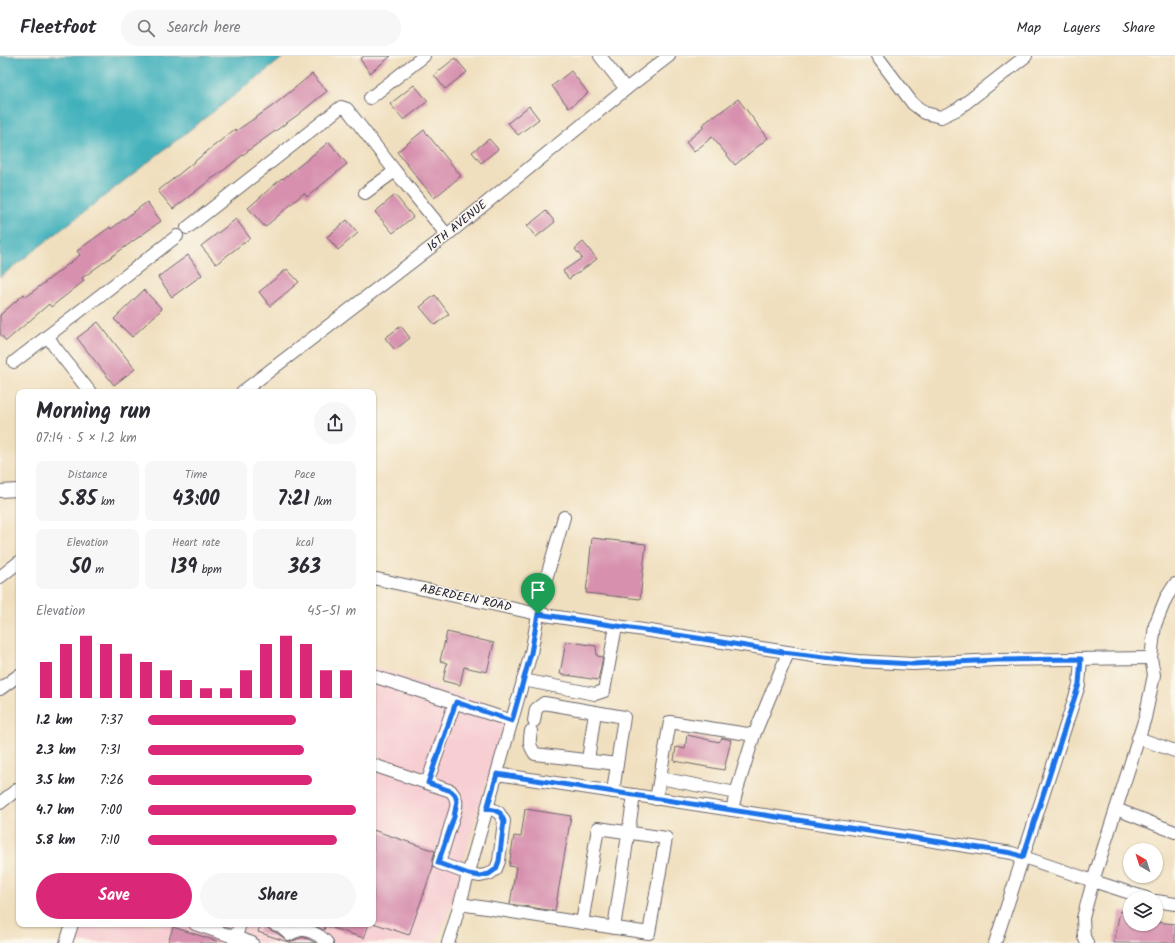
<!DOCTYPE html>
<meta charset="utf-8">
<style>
:root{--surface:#fff;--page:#f7f7f7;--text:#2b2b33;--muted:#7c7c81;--line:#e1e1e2;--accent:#db2777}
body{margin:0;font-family:Kalam,sans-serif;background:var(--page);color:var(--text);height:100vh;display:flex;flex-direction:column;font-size:15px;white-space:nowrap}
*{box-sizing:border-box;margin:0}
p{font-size:13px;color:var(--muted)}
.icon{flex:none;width:22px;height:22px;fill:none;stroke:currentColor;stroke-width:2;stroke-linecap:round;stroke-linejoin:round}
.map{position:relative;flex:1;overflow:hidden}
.sheet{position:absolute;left:16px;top:333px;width:360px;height:538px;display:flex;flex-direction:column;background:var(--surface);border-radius:8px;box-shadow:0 1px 3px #0004}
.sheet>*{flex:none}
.needle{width:26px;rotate:321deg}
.buttons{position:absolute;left:1123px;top:787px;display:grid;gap:8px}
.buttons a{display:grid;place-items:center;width:40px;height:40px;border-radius:50%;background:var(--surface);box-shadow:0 1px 3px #0004;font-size:20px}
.pin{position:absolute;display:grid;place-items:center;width:34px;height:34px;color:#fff;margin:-41px -17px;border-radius:50% 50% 50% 0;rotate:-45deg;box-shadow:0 0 4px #0007}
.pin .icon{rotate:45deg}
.round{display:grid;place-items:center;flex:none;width:42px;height:42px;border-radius:21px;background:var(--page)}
.headline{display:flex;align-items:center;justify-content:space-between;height:68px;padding:0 20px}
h1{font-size:22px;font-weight:800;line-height:30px}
.figures{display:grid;grid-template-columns:repeat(3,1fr);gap:6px;height:68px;padding:4px 20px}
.figures div{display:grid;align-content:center;border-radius:8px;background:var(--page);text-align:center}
.figures b{font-size:20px;font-weight:800}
.figures small{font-size:11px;font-weight:400}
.figures p{font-size:11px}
.chart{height:112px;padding:8px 20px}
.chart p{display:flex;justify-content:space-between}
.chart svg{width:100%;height:72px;margin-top:4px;stroke:var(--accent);stroke-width:6}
.primary-button{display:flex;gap:8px;margin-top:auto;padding:8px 20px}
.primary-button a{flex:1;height:46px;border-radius:24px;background:var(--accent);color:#fff;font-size:16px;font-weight:800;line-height:46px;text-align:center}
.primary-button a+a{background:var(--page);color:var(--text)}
ul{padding:0 20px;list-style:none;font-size:13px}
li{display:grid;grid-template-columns:64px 48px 1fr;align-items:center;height:30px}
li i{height:10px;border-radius:5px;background:var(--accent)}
header{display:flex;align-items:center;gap:24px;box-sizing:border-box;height:56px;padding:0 20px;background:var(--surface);border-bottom:1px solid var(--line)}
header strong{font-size:19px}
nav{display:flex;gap:22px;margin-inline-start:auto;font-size:14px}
.search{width:280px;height:36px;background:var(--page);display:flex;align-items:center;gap:10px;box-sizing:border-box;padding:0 14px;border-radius:22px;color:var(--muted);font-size:15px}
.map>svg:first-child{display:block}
.built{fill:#f7cfd3}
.water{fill:#41b1bb;stroke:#326a7b}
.building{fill:#d790ae}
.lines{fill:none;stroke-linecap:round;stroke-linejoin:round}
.minor-casing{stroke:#6a6469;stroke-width:14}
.minor{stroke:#fff;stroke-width:12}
.route-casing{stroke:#fff;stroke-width:8}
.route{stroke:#1a73e8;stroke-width:5}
.labels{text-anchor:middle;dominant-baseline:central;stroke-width:3;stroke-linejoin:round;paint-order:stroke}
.street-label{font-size:12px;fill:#22223b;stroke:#fbf7ec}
</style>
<header>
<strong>Fleetfoot</strong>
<div class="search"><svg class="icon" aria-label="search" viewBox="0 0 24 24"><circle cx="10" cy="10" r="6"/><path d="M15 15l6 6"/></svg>Search here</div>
<nav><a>Map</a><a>Layers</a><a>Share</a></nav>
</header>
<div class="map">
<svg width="1175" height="887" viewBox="0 0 1175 887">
<rect width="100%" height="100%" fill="#fbf7ec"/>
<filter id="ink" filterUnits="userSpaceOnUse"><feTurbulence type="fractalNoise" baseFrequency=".025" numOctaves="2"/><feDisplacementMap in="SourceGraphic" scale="8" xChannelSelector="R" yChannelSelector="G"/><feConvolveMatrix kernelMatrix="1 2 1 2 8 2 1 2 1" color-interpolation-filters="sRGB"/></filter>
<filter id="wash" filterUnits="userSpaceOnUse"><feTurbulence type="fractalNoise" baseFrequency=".012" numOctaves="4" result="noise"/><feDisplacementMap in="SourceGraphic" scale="16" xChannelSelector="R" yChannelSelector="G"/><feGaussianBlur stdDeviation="0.9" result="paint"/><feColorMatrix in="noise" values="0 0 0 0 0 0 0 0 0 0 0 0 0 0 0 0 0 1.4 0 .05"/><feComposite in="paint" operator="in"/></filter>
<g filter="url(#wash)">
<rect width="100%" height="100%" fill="#f0dfbe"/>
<!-- built -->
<polygon class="built" points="373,611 508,653 447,861 436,887 75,887 81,868 373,868"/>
<!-- water -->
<polygon class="water" points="0,0 285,0 0,221"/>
<g id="blocks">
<!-- building -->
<g class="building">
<polygon points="364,0 391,0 370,17 360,3"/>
<polygon points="455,2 467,16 445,33 434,19"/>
<polygon points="571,15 588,37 569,52 552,30"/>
<polygon points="312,18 327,35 299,58 253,91 215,121 214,121 173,153 158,135 235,73 236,75 274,49"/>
<polygon points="414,29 428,45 404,64 390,48"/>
<polygon points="738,43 768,82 735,109 712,81 694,96 686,86 704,71 702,69 714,60 714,61"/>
<polygon points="529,50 539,63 518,79 508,67"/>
<polygon points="424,74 461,120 434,142 397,96"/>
<polygon points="489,83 498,93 481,107 472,96"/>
<polygon points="329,86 347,108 307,141 304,137 265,171 248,152 282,122 283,123"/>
<polygon points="395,139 413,161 393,177 375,156"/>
<polygon points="147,146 161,165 82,222 84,225 51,251 49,248 6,285 0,278 0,259 24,238 26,241 80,199 77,195 110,171 111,173"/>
<polygon points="546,155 555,166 536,181 527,170"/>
<polygon points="236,163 250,182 216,208 201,190"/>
<polygon points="347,164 358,177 338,194 327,181"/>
<polygon points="583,186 597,203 569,223 563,215 582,202 575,193"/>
<polygon points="188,199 202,219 172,241 158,221"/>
<polygon points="287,213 299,226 270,250 259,236"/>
<polygon points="144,234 162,253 132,281 114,263"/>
<polygon points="435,239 449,258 435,269 420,251"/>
<polygon points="98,266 135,313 114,329 77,282"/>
<polygon points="401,270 410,282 395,294 385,282"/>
<polygon points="592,482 646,488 640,543 586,537"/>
<polygon points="447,576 494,587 487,616 464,611 460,629 443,625 447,607 440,605"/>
<polygon points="566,585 596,590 597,600 603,601 598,624 560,618"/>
<polygon points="687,679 719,686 722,682 731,684 724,714 674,705 676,691 685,693"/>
<polygon points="525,753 571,760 555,855 510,848 516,811 509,810 514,780 521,781"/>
<polygon points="373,774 435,795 432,805 433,811 409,879 373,867"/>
<polygon points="1120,855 1130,857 1130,868 1156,868 1156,866 1175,868 1175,887 1114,887"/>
<polygon points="261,868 267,868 269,873 277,877 288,885 292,885 303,881 316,887 291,887 258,876"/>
<polygon points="311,868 369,868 364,882 326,870 326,868 324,874"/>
<polygon points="173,871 217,885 217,887 168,887"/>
</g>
</g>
</g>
<g filter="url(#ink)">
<use href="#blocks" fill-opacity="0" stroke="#6a6469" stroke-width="1"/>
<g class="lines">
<defs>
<g id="minor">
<polyline points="600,0 626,33"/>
<polyline points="877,0 913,48 925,57 941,61 958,53 1026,0"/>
<polyline points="370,42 424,0"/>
<polyline points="365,137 395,115"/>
<polyline points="187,172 341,51 347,53 395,115 447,179"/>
<polyline points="48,280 54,290 90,336"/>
<polyline points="14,306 177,180"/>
<polyline points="242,336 447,179 626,33 669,0"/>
<polyline points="0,435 19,434"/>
<polyline points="0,521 19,506"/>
<polyline points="377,523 538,558 827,602 858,605 913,608 997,604 1151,602"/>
<polyline points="373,620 512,665"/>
<polyline points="523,624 595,638 604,635 616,570"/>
<polyline points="0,633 19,619"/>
<polyline points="534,665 536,653 544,647 595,656 588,704"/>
<path d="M531,675C529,686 529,689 535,698L617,708L624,661L595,656"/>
<polyline points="754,679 788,597"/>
<polyline points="1138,682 1175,695"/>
<path d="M373,709L451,735C456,741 457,745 456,752L439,807L469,818L480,820L489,818L496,813L499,805L504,765L499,757L494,754L487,753"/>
<polyline points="497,718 1012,797 1093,825 1146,842"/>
<polyline points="660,722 736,737"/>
<polyline points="427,727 455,646"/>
<polyline points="613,736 617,708"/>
<polyline points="656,743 670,666 754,679 736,737 732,754"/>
<polyline points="0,747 19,732"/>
<polyline points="1116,753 1175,776"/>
<polyline points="1156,845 1175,848"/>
<polyline points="460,848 649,877 666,782 598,772 582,867"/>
<polyline points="195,868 252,887"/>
<polyline points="274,868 281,870 290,878"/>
<polyline points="614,872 634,739"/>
<path d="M290,878C294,876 300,873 305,874C313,876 323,881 327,887"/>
<polyline points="66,887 72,868"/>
<polyline points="234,887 240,868"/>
<polyline points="448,887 453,872 531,597 542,537 564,461"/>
<polyline points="995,887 1079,629 1081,603"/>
<polyline points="1087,887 1084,881 1083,862 1093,825 1145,662 1154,619 1151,602 1155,569 1166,542 1175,528"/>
</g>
</defs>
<!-- minor casing -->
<use href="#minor" class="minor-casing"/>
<!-- minor -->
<use href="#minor" class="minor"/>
</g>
</g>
<g class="lines" filter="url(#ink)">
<defs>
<polygon id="route" points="538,558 697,582 783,596 858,605 913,608 997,604 1081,603 1079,628 1023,801 1012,797 497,718 487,753 494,754 500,757 504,765 499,805 496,813 489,818 480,820 469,818 438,807 454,761 457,745 455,739 451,735 428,727 456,646 512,665 531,597"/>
</defs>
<!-- route casing -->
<use href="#route" class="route-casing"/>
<!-- route -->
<use href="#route" class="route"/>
</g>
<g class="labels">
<!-- street labels -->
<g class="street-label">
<text transform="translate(457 170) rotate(-39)">16TH AVENUE</text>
<text transform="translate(466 542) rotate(12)">ABERDEEN ROAD</text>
</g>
</g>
</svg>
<div class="buttons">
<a><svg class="needle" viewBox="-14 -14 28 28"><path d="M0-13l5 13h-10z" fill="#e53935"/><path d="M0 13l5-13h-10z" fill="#7c7c81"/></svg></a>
<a><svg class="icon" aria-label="layers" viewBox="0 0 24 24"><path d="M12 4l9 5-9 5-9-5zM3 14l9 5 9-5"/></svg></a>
</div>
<div class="pin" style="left:538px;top:558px;background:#1e9e55"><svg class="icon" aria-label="arrive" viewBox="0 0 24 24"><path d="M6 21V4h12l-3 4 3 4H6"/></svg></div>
<section class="sheet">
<div class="headline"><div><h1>Morning run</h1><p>07:14 · 5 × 1.2 km</p></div><a class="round"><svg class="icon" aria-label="share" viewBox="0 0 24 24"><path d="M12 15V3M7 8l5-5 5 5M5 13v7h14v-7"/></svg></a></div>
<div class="figures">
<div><p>Distance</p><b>5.85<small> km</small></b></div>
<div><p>Time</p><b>43:00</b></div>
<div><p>Pace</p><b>7:21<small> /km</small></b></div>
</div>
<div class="figures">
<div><p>Elevation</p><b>50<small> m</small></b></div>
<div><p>Heart rate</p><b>139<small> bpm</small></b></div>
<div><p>kcal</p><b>363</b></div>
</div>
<div class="chart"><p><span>Elevation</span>45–51 m</p>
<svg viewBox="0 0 160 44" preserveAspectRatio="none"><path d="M5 44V22M15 44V11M25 44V6M35 44V11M45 44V17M55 44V22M65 44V27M75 44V33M85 44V38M95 44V38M105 44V27M115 44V11M125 44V6M135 44V11M145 44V27M155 44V27"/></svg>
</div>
<ul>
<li><b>1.2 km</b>7:37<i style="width:71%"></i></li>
<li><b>2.3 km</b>7:31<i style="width:75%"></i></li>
<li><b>3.5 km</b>7:26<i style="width:79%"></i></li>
<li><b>4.7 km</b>7:00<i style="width:100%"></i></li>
<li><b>5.8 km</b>7:10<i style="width:91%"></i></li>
</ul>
<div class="primary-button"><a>Save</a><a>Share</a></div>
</section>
</div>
